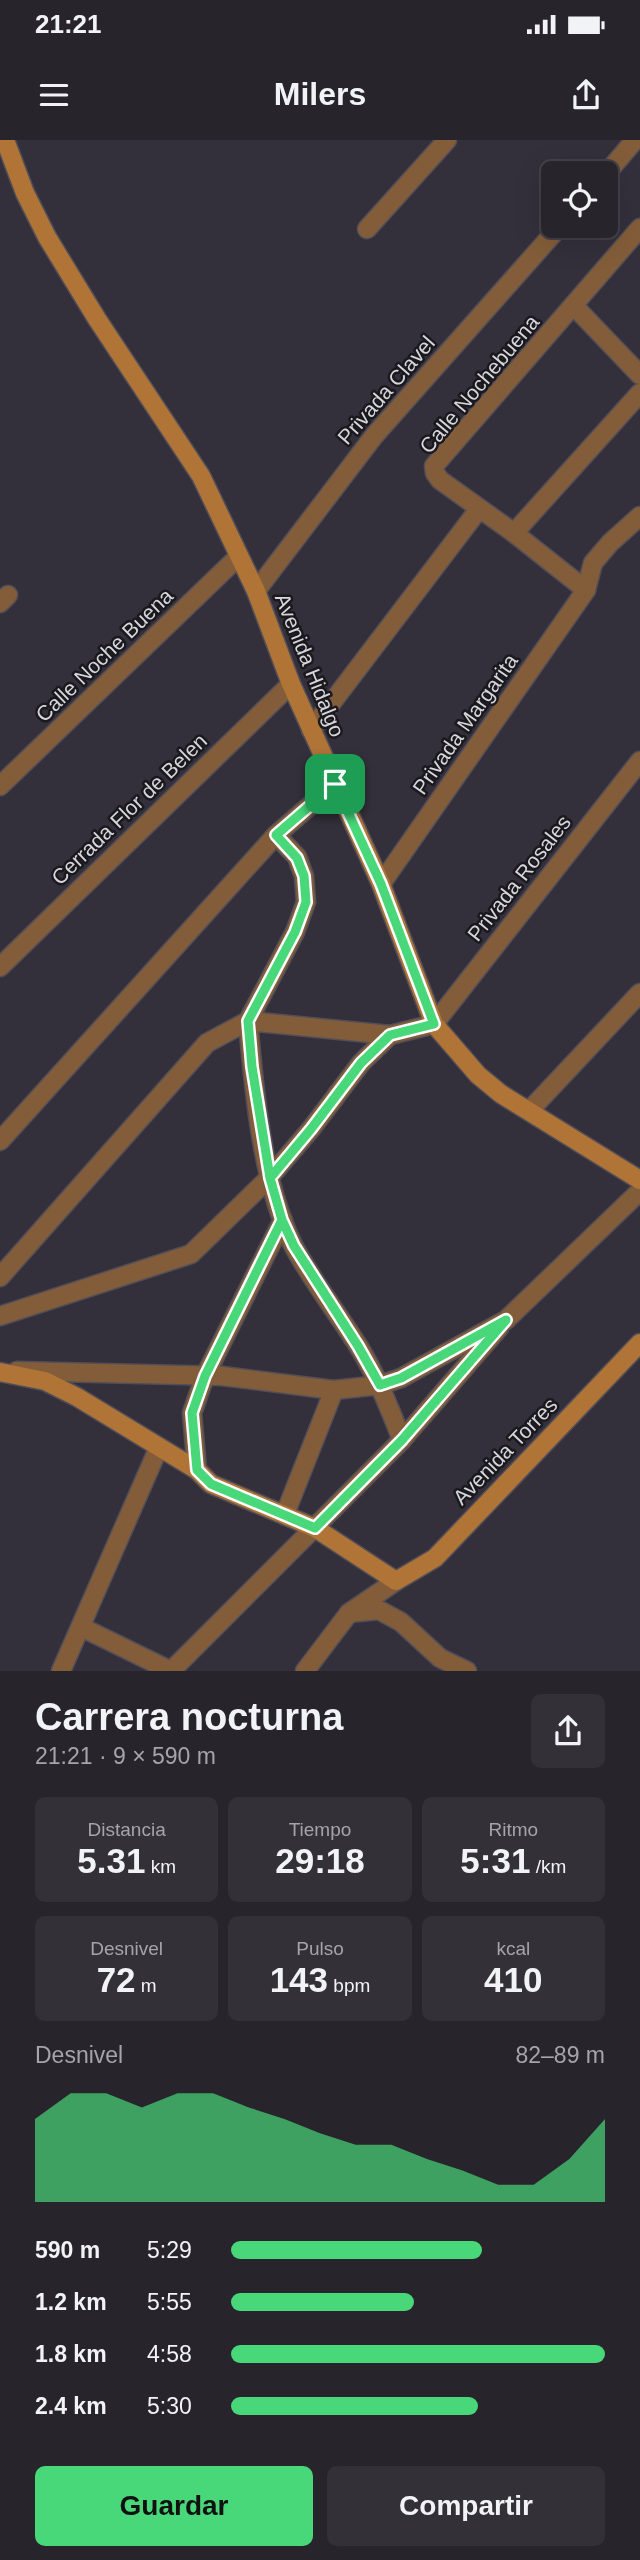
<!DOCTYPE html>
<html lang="es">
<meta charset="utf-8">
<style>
:root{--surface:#27242c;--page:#333038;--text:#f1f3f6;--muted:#a4a4a9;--line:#434148;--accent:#48d779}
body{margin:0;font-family:Helvetica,sans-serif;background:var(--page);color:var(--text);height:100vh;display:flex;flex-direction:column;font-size:26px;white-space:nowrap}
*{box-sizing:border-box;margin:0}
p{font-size:23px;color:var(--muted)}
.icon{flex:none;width:38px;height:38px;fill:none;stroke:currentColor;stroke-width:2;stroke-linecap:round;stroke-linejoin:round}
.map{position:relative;height:1531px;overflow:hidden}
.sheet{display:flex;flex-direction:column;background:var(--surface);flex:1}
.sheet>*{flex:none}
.tools{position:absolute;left:541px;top:21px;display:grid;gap:14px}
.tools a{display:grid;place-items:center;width:77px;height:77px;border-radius:10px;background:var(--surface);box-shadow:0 7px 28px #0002,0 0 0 2px var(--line);font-size:35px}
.pin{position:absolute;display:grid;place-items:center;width:60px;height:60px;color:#fff;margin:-30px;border-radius:14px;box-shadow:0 4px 10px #0006}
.round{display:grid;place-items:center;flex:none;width:74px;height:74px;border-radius:10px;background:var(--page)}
.summary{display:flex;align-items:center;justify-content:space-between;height:119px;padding:0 35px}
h1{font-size:38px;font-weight:700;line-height:52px}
.metrics{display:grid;grid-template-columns:repeat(3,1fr);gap:10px;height:119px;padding:7px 35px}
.metrics div{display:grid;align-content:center;border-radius:10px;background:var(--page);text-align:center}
.metrics b{font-size:35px;font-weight:700}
.metrics small{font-size:19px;font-weight:400}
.metrics p{font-size:19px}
.chart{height:196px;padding:14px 35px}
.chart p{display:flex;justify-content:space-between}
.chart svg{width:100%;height:126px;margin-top:7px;fill:var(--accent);opacity:.7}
.button{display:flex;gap:14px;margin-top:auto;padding:14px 35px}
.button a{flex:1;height:80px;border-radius:10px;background:var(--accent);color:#111;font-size:28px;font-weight:700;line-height:80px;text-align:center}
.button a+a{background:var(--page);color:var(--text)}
ul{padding:0 35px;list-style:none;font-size:23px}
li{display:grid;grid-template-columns:112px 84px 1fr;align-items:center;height:52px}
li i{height:18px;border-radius:9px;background:var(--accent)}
.status{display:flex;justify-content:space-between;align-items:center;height:49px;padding:0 35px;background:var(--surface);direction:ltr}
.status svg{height:19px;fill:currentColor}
header{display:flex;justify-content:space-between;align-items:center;height:91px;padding:0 35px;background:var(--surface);font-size:32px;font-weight:700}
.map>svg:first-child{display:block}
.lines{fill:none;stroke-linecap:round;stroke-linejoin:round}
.minor-casing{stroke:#524e58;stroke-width:21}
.secondary-casing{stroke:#524e58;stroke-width:21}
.minor{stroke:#835d39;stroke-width:18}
.secondary{stroke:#af7436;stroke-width:18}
.route-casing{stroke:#fff;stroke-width:14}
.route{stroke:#48d779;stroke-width:9}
.labels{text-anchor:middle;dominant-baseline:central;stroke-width:5;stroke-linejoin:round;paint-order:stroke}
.street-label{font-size:21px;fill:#d8d6dd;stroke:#1a191e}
</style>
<div class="status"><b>21:21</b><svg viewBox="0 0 49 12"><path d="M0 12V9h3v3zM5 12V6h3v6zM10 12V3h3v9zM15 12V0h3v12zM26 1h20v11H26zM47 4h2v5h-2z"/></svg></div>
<header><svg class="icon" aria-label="menu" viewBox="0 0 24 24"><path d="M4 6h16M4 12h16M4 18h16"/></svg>Milers<svg class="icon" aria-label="share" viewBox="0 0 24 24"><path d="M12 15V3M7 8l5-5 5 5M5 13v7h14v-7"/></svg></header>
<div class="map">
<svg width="640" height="1531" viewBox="0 0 640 1531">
<rect width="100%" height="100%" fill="#34303b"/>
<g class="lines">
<defs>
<g id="minor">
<polyline points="606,34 635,0"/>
<polyline points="367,89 447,0"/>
<polyline points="574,166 640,235"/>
<polyline points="514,393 640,253"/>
<polyline points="586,450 514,393 440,340 435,333 434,326 640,88"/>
<polyline points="256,451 374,296 560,86"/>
<polyline points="0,463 8,455"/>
<polyline points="311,590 479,369"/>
<polyline points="0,646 239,416"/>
<polyline points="381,744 586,450 593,423 610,403 640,376"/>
<polyline points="0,827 291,544"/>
<path d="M390,895L248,881C254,951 262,1042 293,1105C311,1139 336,1171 357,1204C376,1234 389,1267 402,1300"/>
<polyline points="530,970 640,853"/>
<polyline points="0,1001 276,695 335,644"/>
<polyline points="0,1137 207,903 248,881 295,792 306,762 304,736 297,717 276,695"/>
<polyline points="0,1176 191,1114 269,1038 311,989 361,923 390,895 434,884 640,621"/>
<polyline points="17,1231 222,1236 334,1250 380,1245 401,1238 506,1180 637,1054 640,1054"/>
<polyline points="197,1330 192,1273 205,1236 283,1080"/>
<polyline points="285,1374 334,1250"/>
<polyline points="349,1473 379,1470 401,1482 440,1518 467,1531"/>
<polyline points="81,1487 171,1531"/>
<polyline points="61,1531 159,1307"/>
<polyline points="174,1531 172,1530 402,1300 499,1188"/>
<polyline points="305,1531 349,1473 396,1441"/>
</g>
<g id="secondary">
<polyline points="5,0 25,53 47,97 97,179 201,336 256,451 291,544 381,744 434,884 478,935 501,954 640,1040"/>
<polyline points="0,1232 45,1241 77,1257 197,1330 211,1344 315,1388 396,1441 435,1418 640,1203"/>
</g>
</defs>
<!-- minor casing -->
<use href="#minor" class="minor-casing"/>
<!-- secondary casing -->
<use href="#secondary" class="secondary-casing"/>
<!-- minor -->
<use href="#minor" class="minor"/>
<!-- secondary -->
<use href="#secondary" class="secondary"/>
</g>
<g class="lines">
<defs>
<polyline id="route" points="335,644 276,695 297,718 304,736 306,762 295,792 248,881 252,927 270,1038 282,1080 205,1236 192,1273 197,1330 211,1344 315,1388 402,1300 506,1180 401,1238 380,1245 358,1206 294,1106 282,1080 270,1038 311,989 361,923 390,895 434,884 381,744 335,644"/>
</defs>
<!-- route casing -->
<use href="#route" class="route-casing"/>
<!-- route -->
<use href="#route" class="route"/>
</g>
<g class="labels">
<!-- street labels -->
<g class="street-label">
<text transform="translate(479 244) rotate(-50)">Calle Nochebuena</text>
<text transform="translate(386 250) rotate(-49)">Privada Clavel</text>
<text transform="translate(104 515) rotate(-44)">Calle Noche Buena</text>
<text transform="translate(310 525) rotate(68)">Avenida Hidalgo</text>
<text transform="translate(465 584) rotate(-55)">Privada Margarita</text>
<text transform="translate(129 669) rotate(-44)">Cerrada Flor de Belen</text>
<text transform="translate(519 738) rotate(-52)">Privada Rosales</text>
<text transform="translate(505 1311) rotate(-46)">Avenida Torres</text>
</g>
</g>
</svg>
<div class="tools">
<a><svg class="icon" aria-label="locate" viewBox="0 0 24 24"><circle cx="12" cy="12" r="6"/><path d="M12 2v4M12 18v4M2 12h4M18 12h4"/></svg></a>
</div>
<div class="pin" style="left:335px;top:644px;background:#1e9e55"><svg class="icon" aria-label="arrive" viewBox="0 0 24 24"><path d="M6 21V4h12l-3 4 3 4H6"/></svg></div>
</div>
<section class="sheet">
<div class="summary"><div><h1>Carrera nocturna</h1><p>21:21 · 9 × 590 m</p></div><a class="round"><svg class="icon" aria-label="share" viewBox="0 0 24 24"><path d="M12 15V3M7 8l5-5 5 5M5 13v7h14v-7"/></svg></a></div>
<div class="metrics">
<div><p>Distancia</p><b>5.31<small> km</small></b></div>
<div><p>Tiempo</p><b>29:18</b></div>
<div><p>Ritmo</p><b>5:31<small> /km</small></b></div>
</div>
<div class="metrics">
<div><p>Desnivel</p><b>72<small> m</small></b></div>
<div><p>Pulso</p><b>143<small> bpm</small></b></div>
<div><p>kcal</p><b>410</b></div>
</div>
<div class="chart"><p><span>Desnivel</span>82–89 m</p>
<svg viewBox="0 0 160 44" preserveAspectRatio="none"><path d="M0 44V15L10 6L20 6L30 11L40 6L50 6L60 11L70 15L80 20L90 24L100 24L110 29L120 33L130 38L140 38L150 29L160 15V44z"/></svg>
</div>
<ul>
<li><b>590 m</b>5:29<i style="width:67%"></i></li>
<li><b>1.2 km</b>5:55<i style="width:49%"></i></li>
<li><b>1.8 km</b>4:58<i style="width:100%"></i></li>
<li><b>2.4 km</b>5:30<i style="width:66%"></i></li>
</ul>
<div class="button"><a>Guardar</a><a>Compartir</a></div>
</section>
